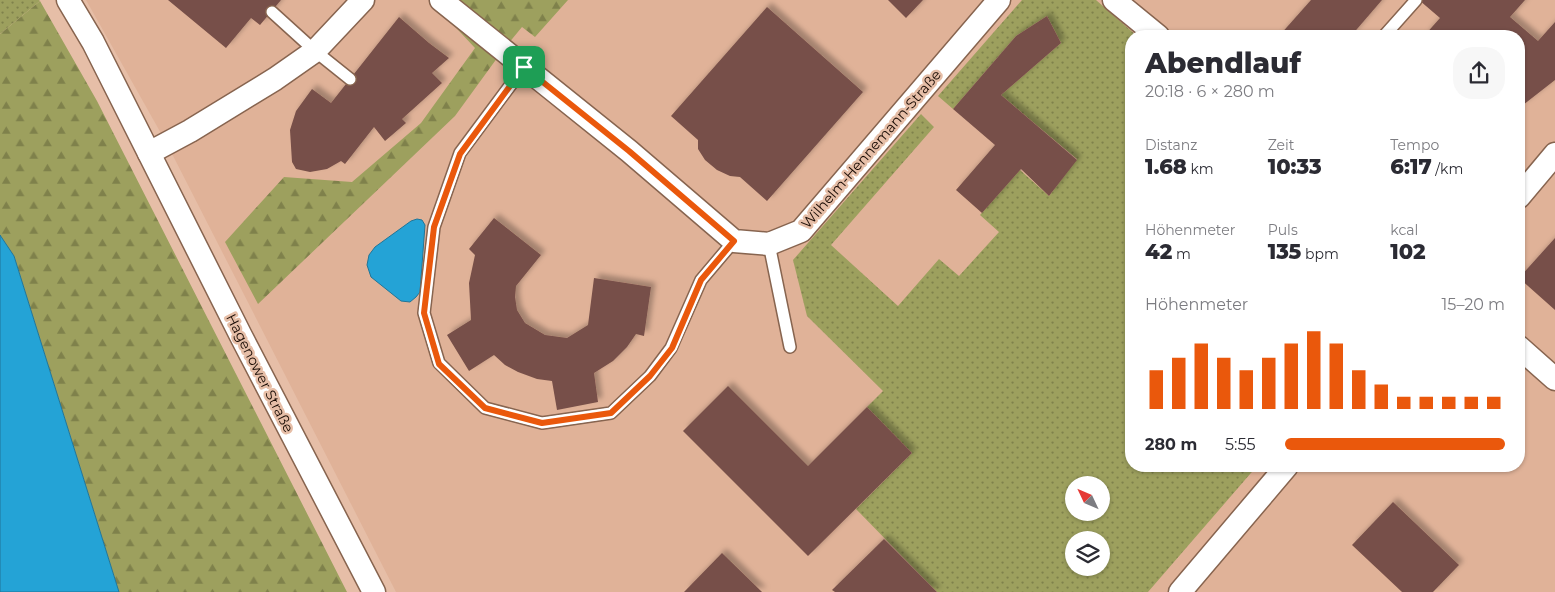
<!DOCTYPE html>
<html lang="de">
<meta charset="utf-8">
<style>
:root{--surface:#fff;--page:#f7f7f7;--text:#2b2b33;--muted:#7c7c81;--accent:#ea580c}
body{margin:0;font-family:Montserrat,sans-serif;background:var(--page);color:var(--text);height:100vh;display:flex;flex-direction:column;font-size:19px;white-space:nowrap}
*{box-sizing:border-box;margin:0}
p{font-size:16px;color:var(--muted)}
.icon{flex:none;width:28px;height:28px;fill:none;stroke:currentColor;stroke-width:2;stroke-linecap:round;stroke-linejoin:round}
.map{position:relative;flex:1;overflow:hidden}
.drawer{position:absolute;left:1125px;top:30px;width:400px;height:442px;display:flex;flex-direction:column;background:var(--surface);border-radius:20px;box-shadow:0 1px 4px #0004}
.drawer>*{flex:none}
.needle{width:32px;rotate:314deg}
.tools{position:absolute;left:1065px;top:476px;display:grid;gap:10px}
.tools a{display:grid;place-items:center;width:45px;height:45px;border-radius:50%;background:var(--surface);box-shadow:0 1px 4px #0004;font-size:25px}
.pin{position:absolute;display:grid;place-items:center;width:42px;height:42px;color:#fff;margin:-21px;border-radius:10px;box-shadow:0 2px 8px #0006}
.round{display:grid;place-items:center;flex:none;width:52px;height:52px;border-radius:20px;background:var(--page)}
.headline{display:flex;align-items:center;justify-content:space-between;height:85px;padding:0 20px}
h1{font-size:28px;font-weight:800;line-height:38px}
.stats{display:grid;grid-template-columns:repeat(3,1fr);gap:8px;height:85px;padding:5px 20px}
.stats div{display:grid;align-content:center}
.stats b{font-size:21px;font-weight:800}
.stats small{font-size:14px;font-weight:400}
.stats p{font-size:14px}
.chart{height:140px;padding:10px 20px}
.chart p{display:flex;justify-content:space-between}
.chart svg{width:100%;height:90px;margin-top:5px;stroke:var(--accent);stroke-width:6}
ul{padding:0 20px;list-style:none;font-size:16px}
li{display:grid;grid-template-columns:80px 60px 1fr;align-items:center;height:38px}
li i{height:12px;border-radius:6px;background:var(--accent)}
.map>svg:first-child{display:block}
.built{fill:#e0b298;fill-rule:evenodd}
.grass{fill:url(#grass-dots);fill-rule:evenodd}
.forest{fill:url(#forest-firs)}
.water{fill:#24a3d6;stroke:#217597}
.building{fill:#774f48;filter:url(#shadow)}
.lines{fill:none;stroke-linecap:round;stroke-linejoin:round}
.service-casing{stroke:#87644f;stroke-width:14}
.minor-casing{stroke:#87644f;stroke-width:25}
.service{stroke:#fff;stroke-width:11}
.minor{stroke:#fff;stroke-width:22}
.route-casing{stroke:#fff;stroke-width:10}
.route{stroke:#ea580c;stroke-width:6}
.labels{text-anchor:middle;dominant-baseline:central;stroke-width:5;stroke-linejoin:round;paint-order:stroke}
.street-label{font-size:14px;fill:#190b04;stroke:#e6bea7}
</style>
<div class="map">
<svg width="1555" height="592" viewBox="0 0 1555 592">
<defs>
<pattern id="grass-dots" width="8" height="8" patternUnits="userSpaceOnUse" patternTransform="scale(1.25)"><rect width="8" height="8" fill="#9da05e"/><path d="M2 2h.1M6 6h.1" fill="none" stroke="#7f814b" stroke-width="1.8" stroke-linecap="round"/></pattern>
<pattern id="forest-firs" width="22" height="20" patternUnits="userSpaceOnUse" patternTransform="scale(1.25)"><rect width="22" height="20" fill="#9da05e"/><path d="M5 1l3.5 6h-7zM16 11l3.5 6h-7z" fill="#7f814b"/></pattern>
<filter id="shadow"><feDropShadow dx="4.5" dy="-4.5" stdDeviation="2.5" flood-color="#0004"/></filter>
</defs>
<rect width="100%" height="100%" fill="#e6bea7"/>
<!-- built -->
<path class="built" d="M86,0H1555V592H396L167,144ZM1131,36H1519V466H1131ZM1074,485H1101V512H1074ZM1074,540H1101V568H1074Z"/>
<!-- grass -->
<g class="grass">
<polygon points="0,0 39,0 40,1 0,34"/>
<path d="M1022,0H1096L1137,36H1131V466H1257L1148,592H937L856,509L912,453L867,407L883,391L807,316L793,260L921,114L934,127L831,245L898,306L939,259L959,276L999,232L980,215L1020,170L1049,196L1077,159L1001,95L1061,43L1047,16L1016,36L953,109L938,96ZM1074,485H1101V512H1074ZM1074,540H1101V568H1074Z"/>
</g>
<!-- forest -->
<g class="forest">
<polygon points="430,0 568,0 535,37 522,27 503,50 455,116 258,304 225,242 284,177 352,182 421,123 475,48"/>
<polygon points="40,1 97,101 347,592 119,592 14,256 0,235 0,34"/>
</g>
<!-- water -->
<g class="water">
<polygon points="417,219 422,220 425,225 420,292 416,297 410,302 401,301 371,277 367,265 369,255 375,247 411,221"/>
<polygon points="0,235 14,256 119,592 0,592"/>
</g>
<!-- building -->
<g class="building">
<polygon points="168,0 281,0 260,25 251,18 226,48"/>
<polygon points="888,0 923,0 906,18"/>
<polygon points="1311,0 1382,0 1351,36 1279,36"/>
<polygon points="1419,0 1525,0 1510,17 1538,41 1555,22 1555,80 1523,105 1519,103 1519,36 1424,36 1440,18"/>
<polygon points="767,7 863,92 767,201 740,177 730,176 717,170 705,160 698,149 698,140 671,116"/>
<polygon points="1047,16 1061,43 1001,95 1077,160 1049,196 1021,169 982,213 956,190 995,145 953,109 1016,36"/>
<polygon points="399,17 429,43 449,58 432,73 442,83 402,119 406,123 385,141 374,127 345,164 341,161 327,169 310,172 296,169 292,162 290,130 296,111 312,89 331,103"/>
<polygon points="494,218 541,255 516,286 515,297 517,310 525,323 545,335 567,338 588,325 594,278 651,287 644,336 636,334 627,347 613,361 594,373 598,402 557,410 552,381 537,379 518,372 505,365 494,355 469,371 447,335 471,320 469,283 475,255 469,249"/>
<polygon points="1555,238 1555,310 1519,278"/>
<polygon points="728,386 808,466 867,407 912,453 808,556 683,431"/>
<polygon points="1393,502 1459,565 1433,592 1402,592 1352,545"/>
<polygon points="884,539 937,592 835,592 832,590"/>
<polygon points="722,553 762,592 684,592"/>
</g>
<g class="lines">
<defs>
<g id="service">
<polyline points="272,12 315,51 350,79"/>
<polyline points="1384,36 1416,0"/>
<polyline points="524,67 460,153 434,227 424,313 439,363 485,408 542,423 611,413 650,376 671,348 701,280 734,241"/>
<polyline points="769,244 790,347"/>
</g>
<g id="minor">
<polyline points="68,0 93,42 241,336 374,592"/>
<polyline points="441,0 629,151 734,241 769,244 801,231 999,0"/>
<polyline points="1114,0 1158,36"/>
<polyline points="149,153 190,131 275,79 315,51 363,0"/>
<polyline points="1519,197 1555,154"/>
<polyline points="1519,347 1555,379"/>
<polyline points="1180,592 1287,466"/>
</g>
</defs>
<!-- service casing -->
<use href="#service" class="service-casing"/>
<!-- minor casing -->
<use href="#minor" class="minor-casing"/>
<!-- service -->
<use href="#service" class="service"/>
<!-- minor -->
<use href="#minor" class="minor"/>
</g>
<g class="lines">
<defs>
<polygon id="route" points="524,67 629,151 734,241 701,280 672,348 650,376 611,413 542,423 485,408 439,364 424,313 434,227 460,154"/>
</defs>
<!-- route casing -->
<use href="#route" class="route-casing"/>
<!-- route -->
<use href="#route" class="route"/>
</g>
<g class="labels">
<!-- street labels -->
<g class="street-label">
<text transform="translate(871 149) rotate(-49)">Wilhelm-Hennemann-Straße</text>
<text transform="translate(260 373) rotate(63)">Hagenower Straße</text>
</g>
</g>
</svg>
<div class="tools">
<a><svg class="needle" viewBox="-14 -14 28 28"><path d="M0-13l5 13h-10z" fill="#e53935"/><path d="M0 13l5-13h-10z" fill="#7c7c81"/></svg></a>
<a><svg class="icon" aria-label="layers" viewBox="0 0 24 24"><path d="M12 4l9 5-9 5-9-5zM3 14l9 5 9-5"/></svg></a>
</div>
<div class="pin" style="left:524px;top:67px;background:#1e9e55"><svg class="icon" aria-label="arrive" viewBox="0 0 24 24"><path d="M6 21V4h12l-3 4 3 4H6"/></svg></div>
<section class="drawer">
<div class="headline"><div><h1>Abendlauf</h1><p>20:18 · 6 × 280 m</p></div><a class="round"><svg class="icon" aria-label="share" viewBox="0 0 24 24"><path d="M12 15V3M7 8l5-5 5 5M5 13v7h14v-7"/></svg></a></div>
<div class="stats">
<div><p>Distanz</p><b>1.68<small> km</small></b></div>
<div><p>Zeit</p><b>10:33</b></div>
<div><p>Tempo</p><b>6:17<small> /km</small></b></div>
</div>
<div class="stats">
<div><p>Höhenmeter</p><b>42<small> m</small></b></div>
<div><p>Puls</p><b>135<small> bpm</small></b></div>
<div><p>kcal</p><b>102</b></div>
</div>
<div class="chart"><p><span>Höhenmeter</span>15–20 m</p>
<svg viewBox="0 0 160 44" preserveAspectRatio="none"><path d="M5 44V25M15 44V19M25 44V12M35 44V19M45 44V25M55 44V19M65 44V12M75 44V6M85 44V12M95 44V25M105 44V32M115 44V38M125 44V38M135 44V38M145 44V38M155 44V38"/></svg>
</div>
<ul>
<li><b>280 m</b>5:55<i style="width:100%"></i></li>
</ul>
</section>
</div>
